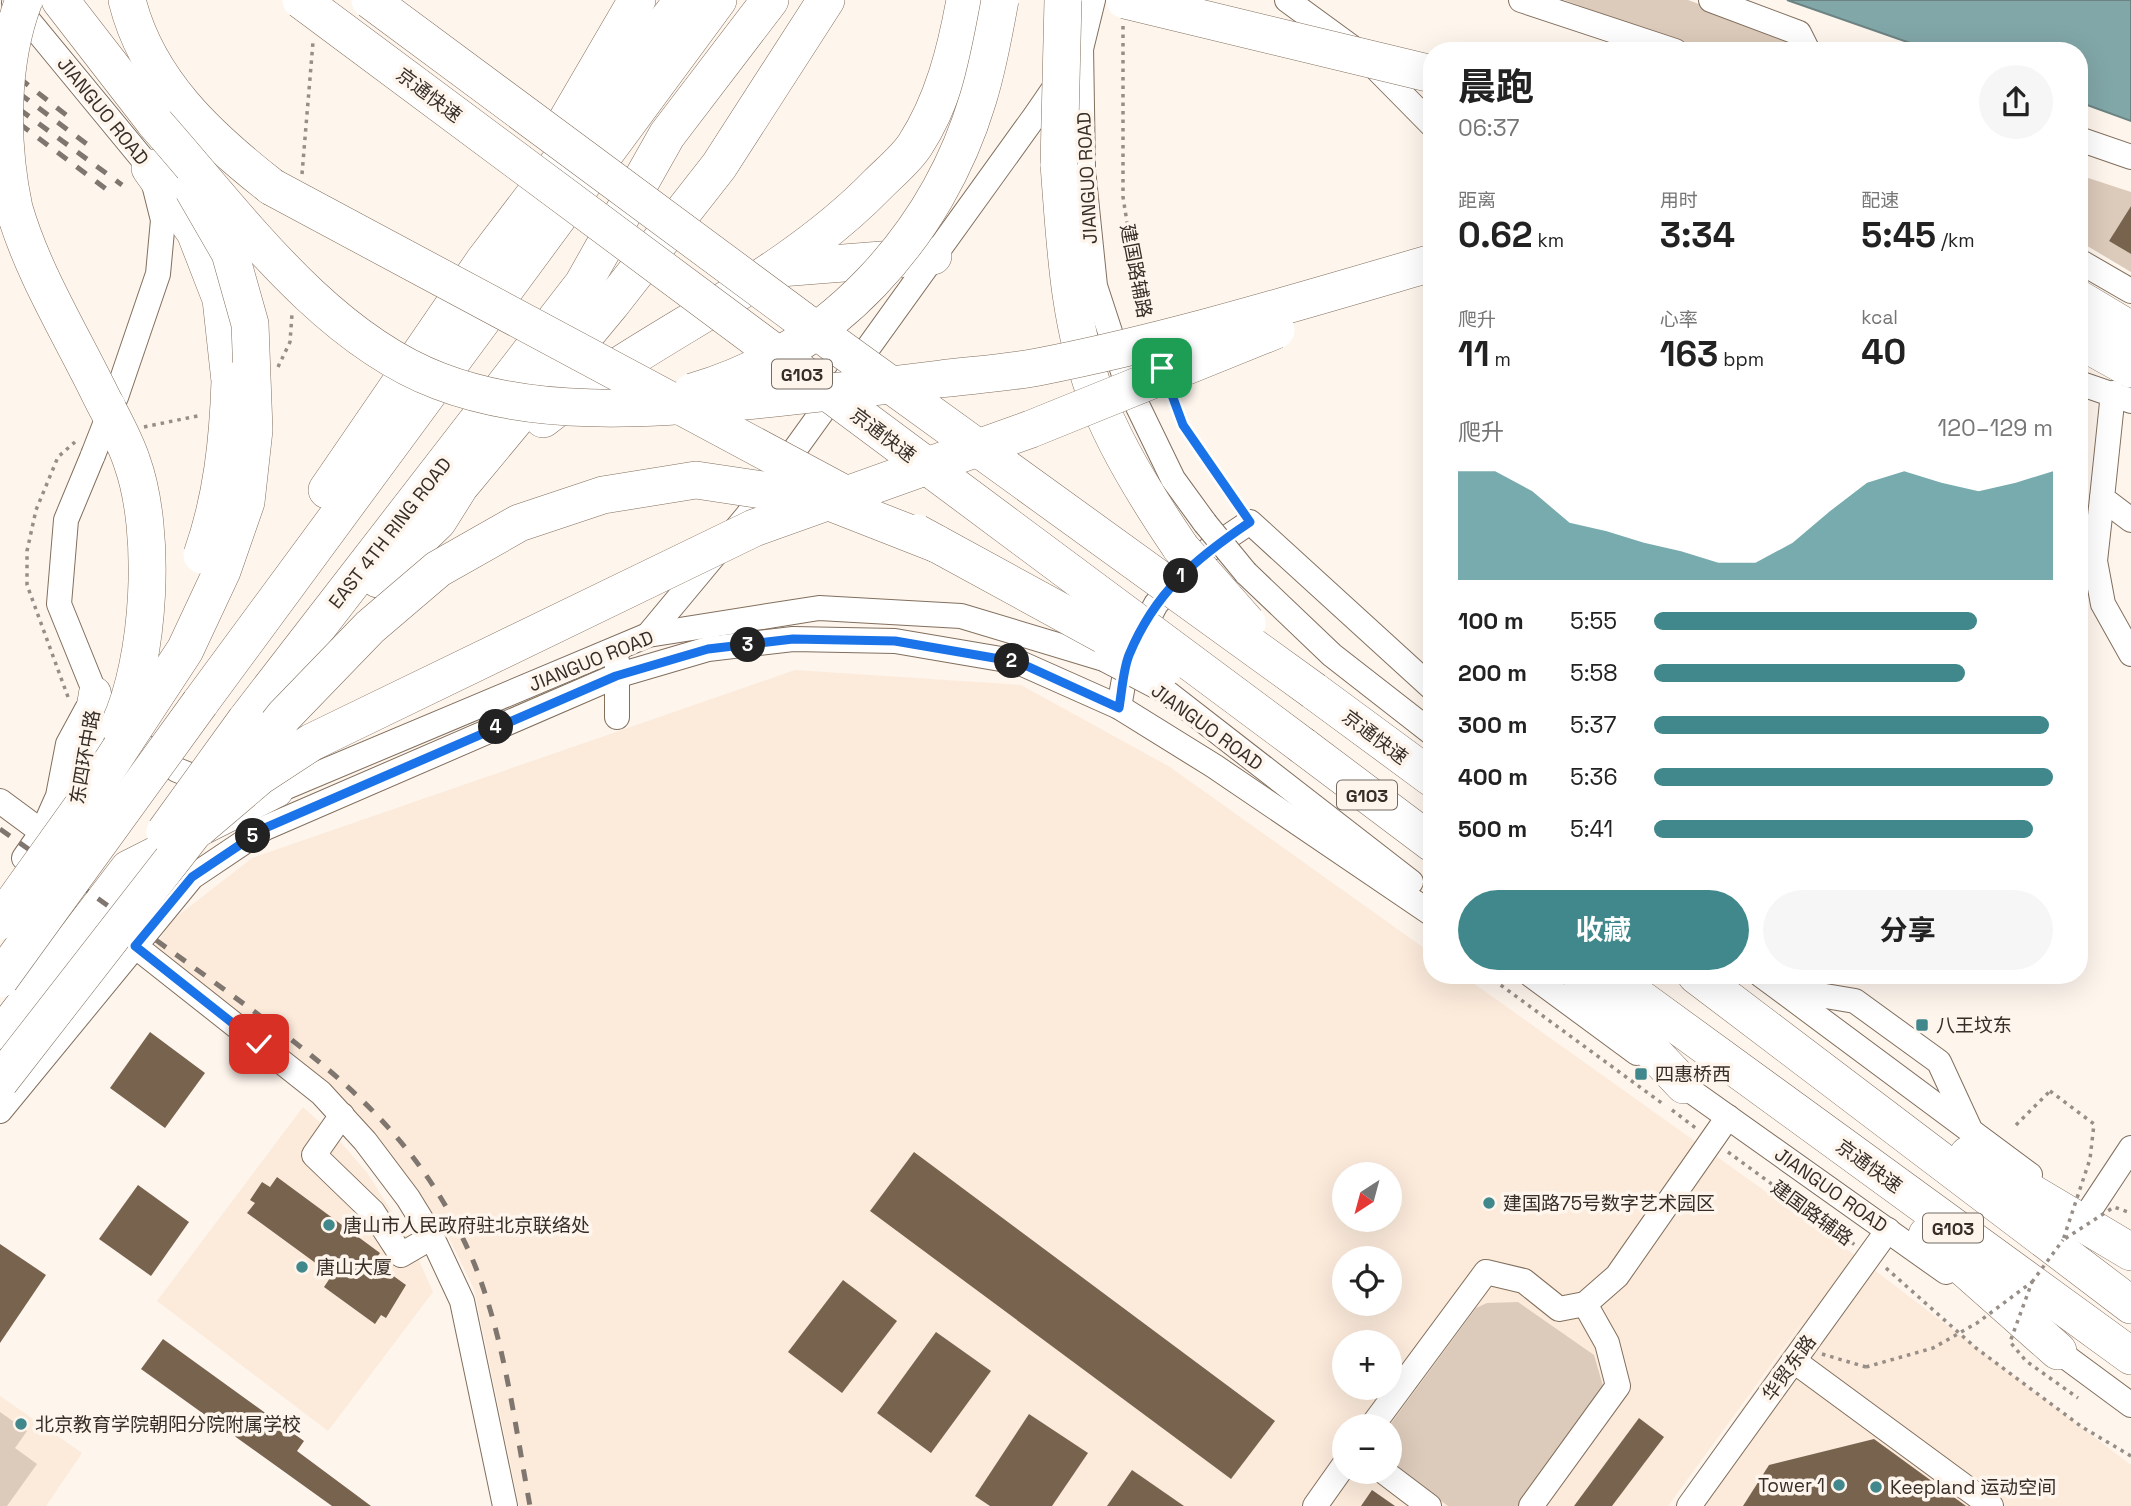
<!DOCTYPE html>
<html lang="zh">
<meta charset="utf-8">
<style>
:root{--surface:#fff;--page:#f6f6f6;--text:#222;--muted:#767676;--accent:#40888b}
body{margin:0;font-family:"Space Grotesk","Noto Sans SC",sans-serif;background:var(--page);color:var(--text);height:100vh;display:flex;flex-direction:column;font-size:26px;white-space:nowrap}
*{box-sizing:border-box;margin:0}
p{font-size:23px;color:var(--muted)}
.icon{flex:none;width:38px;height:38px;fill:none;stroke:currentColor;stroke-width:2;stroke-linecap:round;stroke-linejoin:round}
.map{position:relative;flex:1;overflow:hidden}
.drawer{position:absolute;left:1423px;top:42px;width:665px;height:942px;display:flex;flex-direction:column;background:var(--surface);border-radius:28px;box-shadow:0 7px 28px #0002}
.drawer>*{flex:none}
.needle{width:46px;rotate:216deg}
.fabs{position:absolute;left:1332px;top:1162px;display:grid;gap:14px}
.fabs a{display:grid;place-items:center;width:70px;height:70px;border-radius:50%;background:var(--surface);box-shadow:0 7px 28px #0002;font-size:35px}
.pin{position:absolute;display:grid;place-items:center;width:60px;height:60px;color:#fff;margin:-30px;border-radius:14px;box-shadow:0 4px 10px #0006}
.km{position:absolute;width:35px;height:35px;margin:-18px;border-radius:50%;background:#222;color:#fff;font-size:19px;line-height:35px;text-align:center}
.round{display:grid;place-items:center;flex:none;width:74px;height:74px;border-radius:37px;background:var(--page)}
.headline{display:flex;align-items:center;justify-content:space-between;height:119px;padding:0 35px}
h1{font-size:38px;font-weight:700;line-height:52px}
.stats{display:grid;grid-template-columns:repeat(3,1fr);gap:10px;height:119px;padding:7px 35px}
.stats div{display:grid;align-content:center}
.stats b{font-size:35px;font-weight:700}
.stats small{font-size:19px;font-weight:400}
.stats p{font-size:19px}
.chart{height:196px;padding:14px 35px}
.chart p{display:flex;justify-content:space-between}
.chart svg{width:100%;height:126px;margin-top:7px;fill:var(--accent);opacity:.7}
.cta{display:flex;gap:14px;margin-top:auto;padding:14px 35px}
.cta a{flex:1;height:80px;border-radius:42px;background:var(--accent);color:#fff;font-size:28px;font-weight:700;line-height:80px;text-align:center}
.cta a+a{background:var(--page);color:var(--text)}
ul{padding:0 35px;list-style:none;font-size:23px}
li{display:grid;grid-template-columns:112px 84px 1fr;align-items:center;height:52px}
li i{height:18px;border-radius:9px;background:var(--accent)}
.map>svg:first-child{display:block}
.built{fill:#fcebdb;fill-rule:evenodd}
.green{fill:#dccaba}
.water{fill:#82a7a9;stroke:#6c8382;stroke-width:2}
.building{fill:#78634f}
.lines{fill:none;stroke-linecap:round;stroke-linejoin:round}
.minor-casing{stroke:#826f5d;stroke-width:26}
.major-casing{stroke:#826f5d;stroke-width:33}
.highway-casing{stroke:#826f5d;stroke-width:38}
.path{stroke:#978e87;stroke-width:3.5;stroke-dasharray:3.5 5;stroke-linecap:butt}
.minor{stroke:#fff;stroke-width:24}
.major{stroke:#fff;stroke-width:32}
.highway{stroke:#fff;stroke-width:37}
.rail{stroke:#7f766f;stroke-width:5;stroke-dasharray:12 12;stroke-linecap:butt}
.minor-bridge-casing{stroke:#826f5d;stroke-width:26;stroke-linecap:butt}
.highway-bridge-casing{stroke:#826f5d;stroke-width:38;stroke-linecap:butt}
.path-bridge{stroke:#978e87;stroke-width:3.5;stroke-dasharray:3.5 5;stroke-linecap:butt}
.minor-bridge{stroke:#fff;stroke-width:24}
.highway-bridge{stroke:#fff;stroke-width:37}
.route-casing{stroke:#fff;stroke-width:14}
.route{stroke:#1a73e8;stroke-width:9}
.poi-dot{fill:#40888b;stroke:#fef5ed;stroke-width:2.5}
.labels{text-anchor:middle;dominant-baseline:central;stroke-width:7;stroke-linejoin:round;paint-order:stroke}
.shield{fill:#fef5ed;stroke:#736a62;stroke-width:2}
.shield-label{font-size:18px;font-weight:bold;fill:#372e27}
.street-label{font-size:19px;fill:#372e27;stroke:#fef5ed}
.poi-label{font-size:19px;fill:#372e27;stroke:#fef5ed;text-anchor:start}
</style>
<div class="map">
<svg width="2131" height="1506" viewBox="0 0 2131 1506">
<rect width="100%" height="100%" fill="#fef5ed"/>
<!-- built -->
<g class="built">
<path d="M795,670L1021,685L1170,767L1431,953L1432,975H1462L1852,1253L2131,1465V1506H1674L1814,1306L1668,1506H519L474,1289L448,1236L414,1186L151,953L171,921L252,858ZM1344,1174H1390V1220H1344ZM1344,1258H1390V1304H1344ZM1344,1342H1390V1388H1344ZM1344,1426H1390V1472H1344Z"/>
<polygon points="303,1107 338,1139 368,1174 411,1242 433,1292 328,1431 157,1301"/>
<polygon points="0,1396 82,1453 46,1506 0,1506"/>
</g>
<!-- green -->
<g class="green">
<polygon points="1564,0 1688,0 1783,35 1794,51 1705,51"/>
<polygon points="2079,175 2131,192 2131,206 2109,241 2131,254 2131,272 2079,241"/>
<polygon points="1518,1302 1594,1355 1603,1386 1603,1400 1526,1506 1448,1506 1390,1463 1389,1426 1476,1308 1487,1303"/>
<polygon points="0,1412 27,1431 15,1448 37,1464 7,1506 0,1506"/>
</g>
<!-- water -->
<polygon class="water" points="1787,0 2131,0 2131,121 2079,102 2079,51 1933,51"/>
<!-- building -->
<g class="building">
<polygon points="2131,206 2131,254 2109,241"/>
<polygon points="150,1032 205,1073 165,1128 110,1088"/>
<polygon points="914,1152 1275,1421 1231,1479 870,1211"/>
<polygon points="277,1177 380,1253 374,1262 406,1285 386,1318 381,1315 375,1324 324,1287 332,1275 247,1213 255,1203 250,1200 262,1182 270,1187"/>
<polygon points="138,1185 189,1222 151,1276 99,1239"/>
<polygon points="0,1244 46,1275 0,1343"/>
<polygon points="843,1280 897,1321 842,1393 788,1352"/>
<polygon points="936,1332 991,1371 931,1453 877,1413"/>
<polygon points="163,1339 304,1441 297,1451 371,1506 332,1506 141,1369"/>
<polygon points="1029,1414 1088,1453 1052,1506 990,1506 975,1496"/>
<polygon points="1639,1418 1664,1437 1612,1506 1574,1506"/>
<polygon points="1874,1439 1966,1506 1743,1506 1769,1465"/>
<polygon points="1132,1470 1184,1506 1107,1506"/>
<polygon points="1372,1490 1395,1506 1361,1506"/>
</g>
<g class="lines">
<defs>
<g id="minor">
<polyline points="1287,0 1365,57 1432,125"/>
<polyline points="1521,0 1675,51"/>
<polyline points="1711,0 1799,33 1808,51"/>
<polyline points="14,3 150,168 163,220 158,274 116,397"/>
<polyline points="1081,46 1083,169 1095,286 1127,384 1173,479 1205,523"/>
<polyline points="2079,139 2131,157"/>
<polyline points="2079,261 2131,291"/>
<polyline points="2079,383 2131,401"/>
<polyline points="2113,393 2102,498 2131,520"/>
<polyline points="93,455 66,520 59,604 95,693 106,706"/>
<polyline points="2102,498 2095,561 2103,604 2131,654"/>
<polyline points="1246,573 1332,655 1432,733"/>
<polyline points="648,635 747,516 1035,116 1081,49 1093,0"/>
<polyline points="617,661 617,717"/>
<polyline points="1165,691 1411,882"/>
<polyline points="1119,707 1128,657 1156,604 1201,555 1250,522 1432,688"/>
<polyline points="150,749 177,770 215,785"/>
<polyline points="259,789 277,791 648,635 819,608 961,616 1104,659"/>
<polyline points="0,801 42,832"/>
<polyline points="24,858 42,832 58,796 68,744 87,709"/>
<polyline points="135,946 321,1093 365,1141 408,1198 432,1237 462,1301 505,1506"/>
<polyline points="1531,975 1637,1053"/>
<polyline points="1761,975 2030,1175"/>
<polyline points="1784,989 1855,1001 1939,1062 1969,1127"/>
<polyline points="1670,1076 1946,1272"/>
<polyline points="0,1111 192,877 265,828 616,676 708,649 793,639 895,641 1018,662 1119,707 1214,766 1432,914"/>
<polyline points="342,1115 314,1155 373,1212 401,1255 432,1237"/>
<polyline points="2086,1216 2131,1148"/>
<polyline points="2047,1343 2131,1405"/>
<polyline points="1794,1361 1991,1506"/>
<polyline points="1372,1426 1486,1272 1524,1281 1559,1309 1585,1304 1617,1276 1728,1117"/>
<polyline points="1384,1472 1429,1506"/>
<polyline points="1315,1506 1344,1465"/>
<polyline points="1531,1506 1618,1386 1607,1343 1585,1304"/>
<polyline points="1689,1506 1888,1230"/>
</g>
<g id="major">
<polyline points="75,816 95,693"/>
<polyline points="0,1033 127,867 277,791"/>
</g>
<g id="highway">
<polyline points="60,0 156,124"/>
<path d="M127,0C147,81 208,137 272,187"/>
<polyline points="567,120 637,0"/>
<path d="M1059,164C1065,241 1068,322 1096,395C1114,445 1151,504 1181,548"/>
<polyline points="150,168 195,232 221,299 230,381"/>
<polyline points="780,268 933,256"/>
<polyline points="2079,299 2131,330"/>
<polyline points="2079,340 2131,369"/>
<path d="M543,419C651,334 782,283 878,184C890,172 906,159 915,145C943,102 956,50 965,0"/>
<polyline points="327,490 484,261 683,0"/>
<polyline points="378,579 438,521 460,486 611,304 719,166 826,0"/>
<polyline points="1314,691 1432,778"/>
<polyline points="200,703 718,0"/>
<polyline points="246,720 583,284 667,135 770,0"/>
<polyline points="1303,746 1432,843"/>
<polyline points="1580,975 1684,1085"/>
<polyline points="1608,975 2131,1356"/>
<polyline points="1696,975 2131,1305"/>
<polyline points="1968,1155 2131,1252"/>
<polyline points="1927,1235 2058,1351"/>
</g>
</defs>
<!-- minor casing -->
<use href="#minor" class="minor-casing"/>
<!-- major casing -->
<use href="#major" class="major-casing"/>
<!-- highway casing -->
<use href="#highway" class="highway-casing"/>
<!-- path -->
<g class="path">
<polyline points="1123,26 1123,197 1142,317"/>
<polyline points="302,174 313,42"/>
<polyline points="278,367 290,342 292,314"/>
<polyline points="1173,400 1183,425 1239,506"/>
<polyline points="144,427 202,415"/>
<polyline points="68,697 27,585 27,551 36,510 58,457 75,442"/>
<polyline points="1487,975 1663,1104"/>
<polyline points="1672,1110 1697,1129"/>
<polyline points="2016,1125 2050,1091"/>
<polyline points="1728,1152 1855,1245"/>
<polyline points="1886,1268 1976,1348 2082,1427 2131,1456"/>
<polyline points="1822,1354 1866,1367"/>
</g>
<!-- minor -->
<use href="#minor" class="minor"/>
<!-- major -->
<use href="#major" class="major"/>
<!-- highway -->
<use href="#highway" class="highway"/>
<!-- rail -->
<g class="rail">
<polyline points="0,63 70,118"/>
<polyline points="0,79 88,145"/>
<polyline points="0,95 122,185"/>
<polyline points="0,109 114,195"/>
<path d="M0,829C68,877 135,925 203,974C319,1059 416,1125 474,1263C505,1340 515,1426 530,1506"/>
</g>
<defs>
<g id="minor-bridge">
<polyline points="93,455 113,404"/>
<polyline points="1205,523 1246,573"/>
<polyline points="1104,659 1165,691"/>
</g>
<g id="highway-bridge">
<path d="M24,0C0,63 0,142 14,208C32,271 69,331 98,390C109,413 124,437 132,462C157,532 150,659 119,726"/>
<polyline points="301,0 1303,746"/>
<polyline points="370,0 837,346 1314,691"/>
<polyline points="1125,0 1432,74"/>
<path d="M156,124C236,214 323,337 439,381C535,418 645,409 745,401C810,395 875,387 940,379C973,375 1006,373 1038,367C1171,341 1301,301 1432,263"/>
<polyline points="1059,164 1063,0"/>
<polyline points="272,187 841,492"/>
<path d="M692,392C830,353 937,236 978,99C988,67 994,33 1000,0"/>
<polyline points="917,533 1164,668"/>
<polyline points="1181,548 1247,623"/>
<path d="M202,555C222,498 228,441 230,381"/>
<polyline points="199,828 260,776 312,742 754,528 1031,429 1276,330"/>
<polyline points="165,832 246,720"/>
<polyline points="0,921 86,801 185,650 222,571 246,502 254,430 250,324 230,253 193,189"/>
<polyline points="0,979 200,703"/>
<polyline points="0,1081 284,716 370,627 438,569 519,523 603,495 696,480 822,499 937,544"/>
</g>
</defs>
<!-- minor-bridge casing -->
<use href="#minor-bridge" class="minor-bridge-casing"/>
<!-- highway-bridge casing -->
<use href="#highway-bridge" class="highway-bridge-casing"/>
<!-- path-bridge -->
<g class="path-bridge">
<polyline points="2050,1091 2094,1124 2090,1159 2063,1240 2114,1207 2131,1213"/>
<polyline points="2032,1282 2063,1240"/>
<polyline points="1866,1367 1933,1348 1977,1323 2032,1282 2010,1342 2026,1361 2078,1398"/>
</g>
<!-- minor-bridge -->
<use href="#minor-bridge" class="minor-bridge"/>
<!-- highway-bridge -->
<use href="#highway-bridge" class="highway-bridge"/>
</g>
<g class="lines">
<defs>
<path id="route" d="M259,1044L135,946L192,877L265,828L616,676L708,649L793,639L895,641L1018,662L1119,708C1122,691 1123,670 1129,655C1155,592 1195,559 1250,522L1183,425L1162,368"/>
</defs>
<!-- route casing -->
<use href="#route" class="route-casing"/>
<!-- route -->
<use href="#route" class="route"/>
</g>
<!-- markers -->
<g class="poi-dot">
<rect x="1915" y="1018" width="14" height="14" rx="3.5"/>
<rect x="1634" y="1067" width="14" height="14" rx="3.5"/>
<circle cx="1489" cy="1203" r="7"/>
<circle cx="329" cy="1225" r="7"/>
<circle cx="302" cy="1267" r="7"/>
<circle cx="21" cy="1424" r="7"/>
<circle cx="1839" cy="1485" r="7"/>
<circle cx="1876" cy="1487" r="7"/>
</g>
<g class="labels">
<!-- shield labels -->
<g class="shield">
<rect x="772" y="359.5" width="60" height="29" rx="5"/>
<rect x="1337" y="780.5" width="60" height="29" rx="5"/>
<rect x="1923" y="1213.5" width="60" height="29" rx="5"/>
</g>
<g class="shield-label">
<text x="802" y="374">G103</text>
<text x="1367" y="795">G103</text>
<text x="1953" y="1228">G103</text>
</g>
<!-- street labels -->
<g class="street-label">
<text transform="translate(429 95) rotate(37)">京通快速</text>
<text transform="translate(103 111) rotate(51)">JIANGUO ROAD</text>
<text transform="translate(1087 178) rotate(-93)">JIANGUO ROAD</text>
<text transform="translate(1136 271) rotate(79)">建国路辅路</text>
<text transform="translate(883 435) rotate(37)">京通快速</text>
<text transform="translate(390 533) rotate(-52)">EAST 4TH RING ROAD</text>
<text transform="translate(591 661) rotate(-22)">JIANGUO ROAD</text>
<text transform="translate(1207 727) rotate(36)">JIANGUO ROAD</text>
<text transform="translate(1375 737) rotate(37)">京通快速</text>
<text transform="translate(85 757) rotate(-80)">东四环中路</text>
<text transform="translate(1869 1166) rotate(36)">京通快速</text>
<text transform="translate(1831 1190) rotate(35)">JIANGUO ROAD</text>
<text transform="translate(1812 1213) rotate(36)">建国路辅路</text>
<text transform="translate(1789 1368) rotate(-54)">华贸东路</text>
</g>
<!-- poi labels -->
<g class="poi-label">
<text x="1936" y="1025">八王坟东</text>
<text x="1655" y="1074">四惠桥西</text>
<text x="1503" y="1203">建国路75号数字艺术园区</text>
<text x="343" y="1225">唐山市人民政府驻北京联络处</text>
<text x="316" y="1267">唐山大厦</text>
<text x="35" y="1424">北京教育学院朝阳分院附属学校</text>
<text x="1825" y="1485" text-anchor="end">Tower 1</text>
<text x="1890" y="1487">Keepland 运动空间</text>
</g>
</g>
</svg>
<div class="fabs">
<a><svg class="needle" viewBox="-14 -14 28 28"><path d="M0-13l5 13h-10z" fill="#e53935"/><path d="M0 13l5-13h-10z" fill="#767676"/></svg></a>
<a><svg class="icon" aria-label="locate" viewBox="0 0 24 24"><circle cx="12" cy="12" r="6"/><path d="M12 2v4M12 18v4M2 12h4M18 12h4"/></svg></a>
<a>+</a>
<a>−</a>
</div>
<div class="pin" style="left:1162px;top:368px;background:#1e9e55"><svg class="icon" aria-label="arrive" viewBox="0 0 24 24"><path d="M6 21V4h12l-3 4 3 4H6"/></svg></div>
<div class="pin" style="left:259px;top:1044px;background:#d93025"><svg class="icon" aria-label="check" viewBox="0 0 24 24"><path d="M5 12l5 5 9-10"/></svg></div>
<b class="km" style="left:1181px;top:576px">1</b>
<b class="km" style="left:1012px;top:661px">2</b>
<b class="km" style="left:748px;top:645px">3</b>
<b class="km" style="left:496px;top:727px">4</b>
<b class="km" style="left:253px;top:836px">5</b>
<section class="drawer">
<div class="headline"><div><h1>晨跑</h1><p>06:37</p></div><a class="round"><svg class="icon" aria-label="share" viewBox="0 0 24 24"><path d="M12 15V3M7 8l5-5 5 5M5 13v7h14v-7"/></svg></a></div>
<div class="stats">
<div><p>距离</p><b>0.62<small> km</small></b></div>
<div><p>用时</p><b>3:34</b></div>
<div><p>配速</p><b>5:45<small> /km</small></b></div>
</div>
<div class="stats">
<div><p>爬升</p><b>11<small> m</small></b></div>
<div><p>心率</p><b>163<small> bpm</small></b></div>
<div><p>kcal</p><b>40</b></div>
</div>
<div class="chart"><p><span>爬升</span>120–129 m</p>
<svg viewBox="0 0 160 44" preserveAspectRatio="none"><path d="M0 44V6L10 6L20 13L30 24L40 27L50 31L60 34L70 38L80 38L90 31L100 20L110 10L120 6L130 10L140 13L150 10L160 6V44z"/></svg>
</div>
<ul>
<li><b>100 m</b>5:55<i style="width:81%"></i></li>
<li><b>200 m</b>5:58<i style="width:78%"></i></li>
<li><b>300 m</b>5:37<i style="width:99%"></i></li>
<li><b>400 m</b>5:36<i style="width:100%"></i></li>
<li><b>500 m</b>5:41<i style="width:95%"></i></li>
</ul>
<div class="cta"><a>收藏</a><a>分享</a></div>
</section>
</div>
